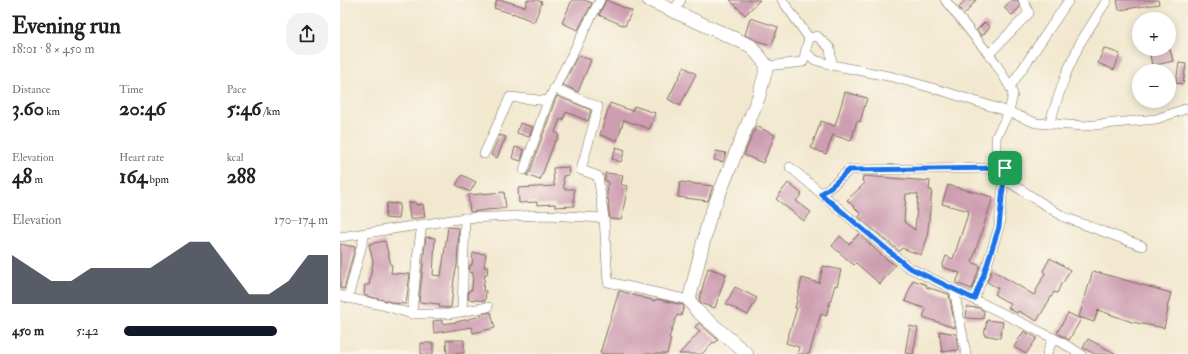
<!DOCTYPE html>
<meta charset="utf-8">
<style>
:root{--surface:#fff;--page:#f2f2f2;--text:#202124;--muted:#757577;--accent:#111827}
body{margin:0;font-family:"IM FELL Double Pica",serif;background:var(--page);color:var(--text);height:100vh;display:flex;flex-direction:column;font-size:15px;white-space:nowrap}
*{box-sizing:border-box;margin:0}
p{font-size:13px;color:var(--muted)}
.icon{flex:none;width:22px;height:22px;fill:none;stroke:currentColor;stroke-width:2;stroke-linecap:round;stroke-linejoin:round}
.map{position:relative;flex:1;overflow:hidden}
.details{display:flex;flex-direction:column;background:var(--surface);width:340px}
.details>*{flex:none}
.tools{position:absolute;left:792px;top:12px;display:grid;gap:8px}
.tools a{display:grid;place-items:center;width:44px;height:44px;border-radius:50%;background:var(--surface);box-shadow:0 2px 10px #0003;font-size:20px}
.pin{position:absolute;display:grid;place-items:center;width:34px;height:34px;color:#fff;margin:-17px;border-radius:8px;box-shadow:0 2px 6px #0006}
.round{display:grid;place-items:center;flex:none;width:42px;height:42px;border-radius:16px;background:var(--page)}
.overview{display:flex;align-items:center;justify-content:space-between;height:68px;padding:0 12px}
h1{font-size:22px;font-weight:800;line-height:30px}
.figures{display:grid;grid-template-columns:repeat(3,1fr);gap:6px;height:68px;padding:4px 12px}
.figures div{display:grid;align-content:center}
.figures b{font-size:20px;font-weight:800}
.figures small{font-size:11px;font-weight:400}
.figures p{font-size:11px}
.chart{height:112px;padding:8px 12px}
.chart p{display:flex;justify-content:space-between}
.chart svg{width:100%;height:72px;margin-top:4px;fill:var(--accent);opacity:.7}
ul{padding:0 12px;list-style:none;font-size:13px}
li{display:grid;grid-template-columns:64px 48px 1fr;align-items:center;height:30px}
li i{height:10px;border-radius:5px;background:var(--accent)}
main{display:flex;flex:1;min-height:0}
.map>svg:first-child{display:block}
.building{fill:#cd9db0;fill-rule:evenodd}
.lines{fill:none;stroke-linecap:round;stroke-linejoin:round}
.street-casing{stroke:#7b6c5c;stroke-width:10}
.secondary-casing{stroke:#7b6c5c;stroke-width:14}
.street{stroke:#fff;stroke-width:9}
.secondary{stroke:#fff;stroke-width:13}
.route-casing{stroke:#fff;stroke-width:8}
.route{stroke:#1a73e8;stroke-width:5}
</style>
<main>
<section class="details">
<div class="overview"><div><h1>Evening run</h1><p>18:01 · 8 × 450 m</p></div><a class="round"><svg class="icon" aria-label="share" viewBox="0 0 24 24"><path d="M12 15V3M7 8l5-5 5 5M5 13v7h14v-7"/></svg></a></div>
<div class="figures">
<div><p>Distance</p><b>3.60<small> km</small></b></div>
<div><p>Time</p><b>20:46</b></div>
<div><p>Pace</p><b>5:46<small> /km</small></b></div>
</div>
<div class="figures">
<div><p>Elevation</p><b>48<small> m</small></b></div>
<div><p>Heart rate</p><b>164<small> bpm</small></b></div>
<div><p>kcal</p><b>288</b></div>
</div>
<div class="chart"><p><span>Elevation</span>170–174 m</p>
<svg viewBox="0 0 160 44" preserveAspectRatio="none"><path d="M0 44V14L10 22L20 30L30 30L40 22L50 22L60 22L70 22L80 14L90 6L100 6L110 22L120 38L130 38L140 30L150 14L160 14V44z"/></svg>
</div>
<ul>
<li><b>450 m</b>5:42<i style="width:75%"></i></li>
</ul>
</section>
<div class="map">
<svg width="848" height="354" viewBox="0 0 848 354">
<rect width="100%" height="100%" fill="#fbf7ec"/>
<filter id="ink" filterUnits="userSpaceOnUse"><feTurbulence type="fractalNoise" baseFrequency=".025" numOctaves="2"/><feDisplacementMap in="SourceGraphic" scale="8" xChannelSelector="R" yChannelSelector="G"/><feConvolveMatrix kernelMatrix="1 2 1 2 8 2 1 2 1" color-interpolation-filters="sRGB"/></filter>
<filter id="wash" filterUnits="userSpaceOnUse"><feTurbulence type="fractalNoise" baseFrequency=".012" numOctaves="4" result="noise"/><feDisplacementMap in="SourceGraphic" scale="16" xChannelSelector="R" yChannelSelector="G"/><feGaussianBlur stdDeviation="0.9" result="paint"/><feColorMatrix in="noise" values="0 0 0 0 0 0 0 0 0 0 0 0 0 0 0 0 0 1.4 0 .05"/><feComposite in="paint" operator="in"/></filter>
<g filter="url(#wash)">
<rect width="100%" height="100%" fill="#f2e8cf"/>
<g id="blocks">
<!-- building -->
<g class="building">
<polygon points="157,0 162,0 185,7 187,0 197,0 202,2 194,22 173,13 173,14 154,8"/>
<polygon points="232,0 244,0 252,3 238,30 222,23"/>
<polygon points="266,0 292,11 285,26 259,15"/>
<polygon points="390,0 420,0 405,15"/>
<polygon points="625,0 636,0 625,14 619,8"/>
<polygon points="671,0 677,0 680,7 672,15 664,8"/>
<polygon points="777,0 818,0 819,4 779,10"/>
<polygon points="410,18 438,27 432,45 417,41 405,35"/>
<polygon points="645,22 650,27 642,36 637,30"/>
<polygon points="764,48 780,54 774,70 758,63"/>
<polygon points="809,49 830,49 833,61 812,66"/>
<polygon points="238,55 251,60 238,92 223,85"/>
<polygon points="839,63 846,64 843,84 836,83"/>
<polygon points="344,67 356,74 340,106 328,99"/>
<polygon points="505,92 527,98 520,122 517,121 511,141 493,135 486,154 471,148 481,121 495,126"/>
<polygon points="217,96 251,110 248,121 226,112 223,120 220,119 215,132 219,134 217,141 215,141 200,180 186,175 190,172 214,103"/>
<polygon points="270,103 292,111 294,106 315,113 310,129 284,120 277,141 260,135"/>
<polygon points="180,123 193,127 189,137 177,133"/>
<polygon points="416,126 435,135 423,163 404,155"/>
<polygon points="160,135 166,137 157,158 151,155"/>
<polygon points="175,147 184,150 181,161 172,158"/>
<polygon points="276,147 285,150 281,162 272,159"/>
<polygon points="376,151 386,153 383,162 374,160"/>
<polygon points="228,167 229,175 223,176 224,189 234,189 234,206 215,207 215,204 197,205 197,202 179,203 178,188 215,186 214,185 213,168"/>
<polygon points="265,173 283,175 281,185 288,186 281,220 270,219 268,207 269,201 268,200 267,194 268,181 265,181"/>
<polygon points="122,175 136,182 130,192 116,185"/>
<path d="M523,176L590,181L589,190H592L587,239L581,255L562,248L559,251L519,217L521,214L507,200L525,183L522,181ZM566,194H578L575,230L564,222Z"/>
<polygon points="340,182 373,186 368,201 338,197"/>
<polygon points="448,183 462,194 456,201 471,212 464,221 436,199"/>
<polygon points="608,185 653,197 632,262 640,266 632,289 616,283 620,273 602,267 606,256 613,259 629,211 602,204"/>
<polygon points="164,192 166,208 130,212 128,195"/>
<polygon points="75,202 76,205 83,204 85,217 70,219 68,203"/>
<polygon points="47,203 60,204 58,219 45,218"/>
<polygon points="108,227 119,228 117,265 114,279 111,307 108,308 99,307 100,304 79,302 86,237 95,238 93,275 101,276"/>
<polygon points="519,234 544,257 555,265 540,284 516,263 514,265 492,246 500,236 509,244"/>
<polygon points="45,241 51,265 52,265 51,273 70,274 66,304 55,303 24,295 25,285 29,285 33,262 29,244"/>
<polygon points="0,244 15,247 4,289 0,288"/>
<polygon points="133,253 146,254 144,267 148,267 147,274 145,274 143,291 146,291 145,301 128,299 129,290 132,290 133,273 129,272 130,265 132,265"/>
<polygon points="710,258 730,270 723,283 722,282 717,293 714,292 697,321 678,311 677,313 668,308 671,304 655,295 658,288 647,282 652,270 694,295 705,273 703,271"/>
<polygon points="483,266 501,270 497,286 495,285 486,316 481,314 469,354 457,354 459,347 446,343 457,308 455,308 462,278 479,283"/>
<polygon points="368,268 386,274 375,308 362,304 359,300"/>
<polygon points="753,271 831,293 827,308 828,309 824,328 792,322 758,310 754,322 739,317"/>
<polygon points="573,280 587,285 586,287 609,294 615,328 583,317 586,309 565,301"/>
<polygon points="395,287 417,298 408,315 386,304"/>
<polygon points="279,291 315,301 316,299 343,305 344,306 341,316 337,315 329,338 331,339 327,354 264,354 260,353"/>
<polygon points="627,307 639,308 644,311 643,319 626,318"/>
<polygon points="151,312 155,328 133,333 132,327 94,333 93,321 102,320 102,324 117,322 141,316 141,314"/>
<polygon points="728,313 741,319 729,340 717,333"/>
<polygon points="647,320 663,322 660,338 644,335"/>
<polygon points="359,323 378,340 375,343 373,342 362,354 339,354 360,331 355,327"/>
<polygon points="570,326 578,328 573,354 565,353"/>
<polygon points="599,331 616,334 618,350 602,352"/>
<polygon points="684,331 697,338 686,354 674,347"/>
<polygon points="748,339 765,348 776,354 755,354 743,348"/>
<polygon points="106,340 124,340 124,353 107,354"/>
<rect x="81" y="343" width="12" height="11"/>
</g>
</g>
</g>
<g filter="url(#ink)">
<use href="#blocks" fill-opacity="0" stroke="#7b6c5c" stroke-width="1"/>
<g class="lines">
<defs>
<g id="street">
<polyline points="333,11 341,0"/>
<polyline points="469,38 477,36 490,48 492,65 553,77 603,91 669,112 673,94 670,87 655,62 605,0"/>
<polyline points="465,52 475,60 492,65"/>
<polyline points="649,54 689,13 683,0"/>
<polyline points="427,66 463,62 469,38 442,0"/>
<polyline points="670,87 729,0"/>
<polyline points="214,88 258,107 241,170 258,176 264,218 268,282 349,300"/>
<polyline points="709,124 726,74 740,43 767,0"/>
<polyline points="144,154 170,97 208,101"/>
<polyline points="450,167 568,267 721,342 741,354"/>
<polyline points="184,170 208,101 260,0"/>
<polyline points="664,179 724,217 802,246"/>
<polyline points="481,194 493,185 509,170 665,168"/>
<polyline points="0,237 125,218 206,215 264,218"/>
<polyline points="614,289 626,354"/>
<polyline points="0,295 8,298 42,305 72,314 108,314 148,307"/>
<polyline points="8,298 25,233"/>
<polyline points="634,299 645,271 659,227 665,168 656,157 656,137 669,112 696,123 744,126 816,119 848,108"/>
<polyline points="122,312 125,218"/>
<polyline points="72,314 77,258 82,225"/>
<polyline points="707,354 713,338"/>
</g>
<polyline id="secondary" points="309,0 411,46 427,66 419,96 369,219 349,300 357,311 407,354"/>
</defs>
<!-- street casing -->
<use href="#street" class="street-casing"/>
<!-- secondary casing -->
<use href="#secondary" class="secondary-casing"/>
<!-- street -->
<use href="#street" class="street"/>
<!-- secondary -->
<use href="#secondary" class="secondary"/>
</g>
</g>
<g class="lines" filter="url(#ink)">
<defs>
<polygon id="route" points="665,168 659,227 645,271 634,299 568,267 481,194 493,185 509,170"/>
</defs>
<!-- route casing -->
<use href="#route" class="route-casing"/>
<!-- route -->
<use href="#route" class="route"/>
</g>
</svg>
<div class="tools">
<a>+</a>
<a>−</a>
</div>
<div class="pin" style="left:665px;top:168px;background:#1e9e55"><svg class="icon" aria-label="arrive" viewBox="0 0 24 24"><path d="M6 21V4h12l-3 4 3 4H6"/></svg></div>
</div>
</main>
